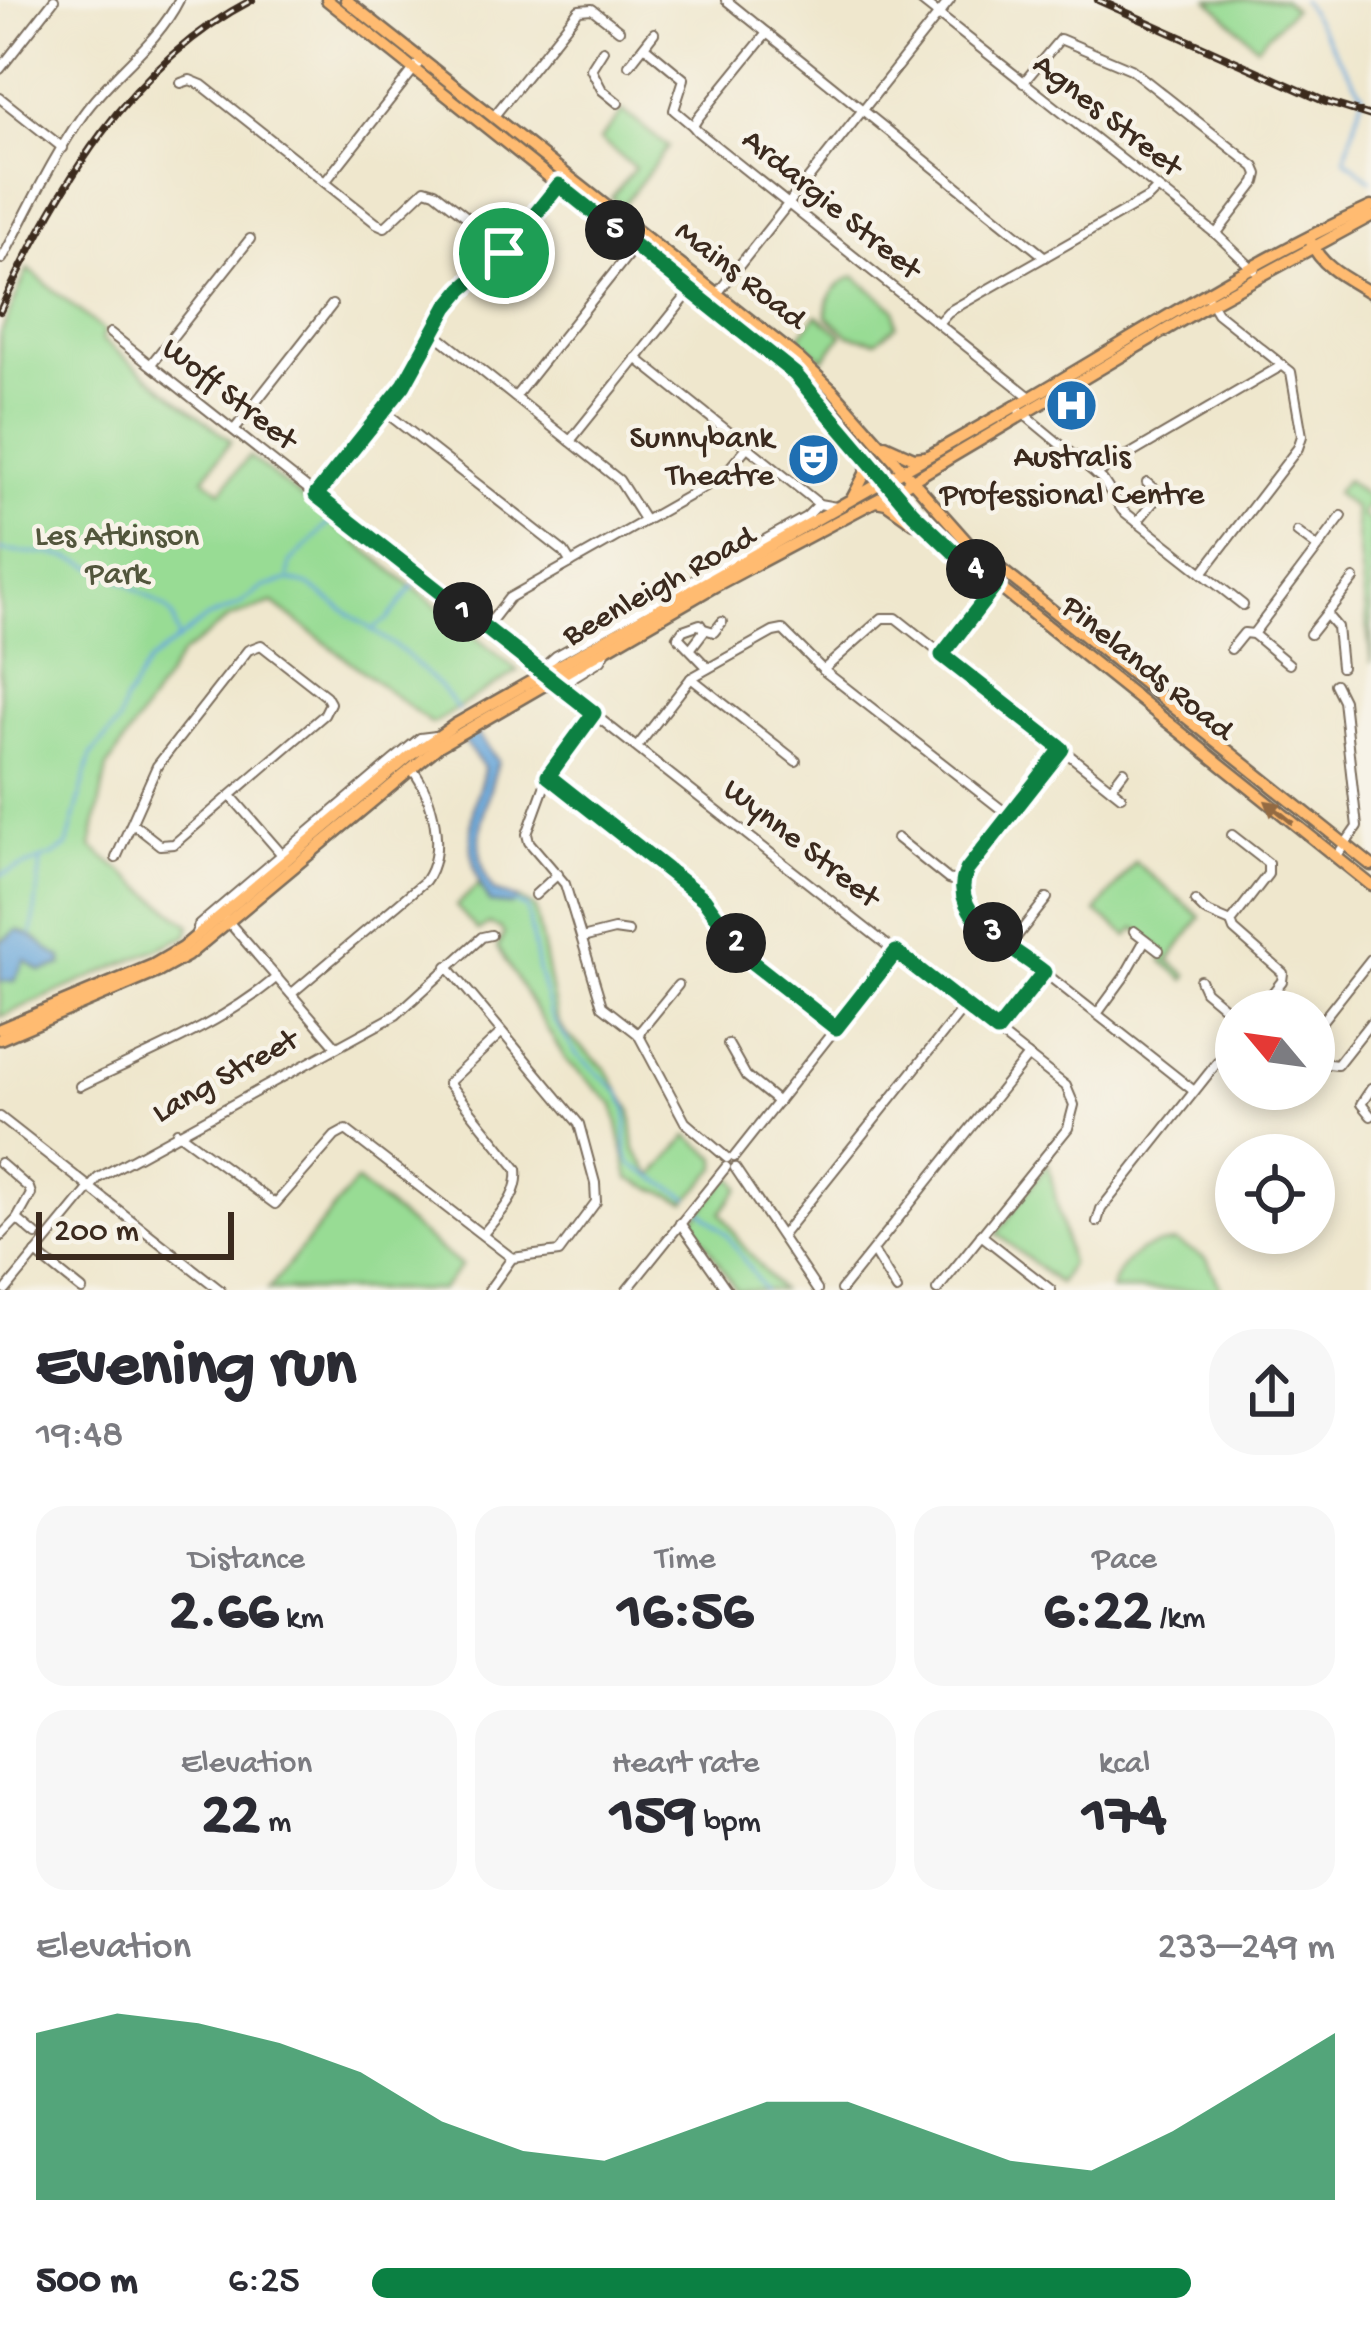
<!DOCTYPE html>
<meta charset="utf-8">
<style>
:root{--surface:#fff;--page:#f7f7f7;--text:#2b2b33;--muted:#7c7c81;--accent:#0b8043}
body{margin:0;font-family:"Gochi Hand",sans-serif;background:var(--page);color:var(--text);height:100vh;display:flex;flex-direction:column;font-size:45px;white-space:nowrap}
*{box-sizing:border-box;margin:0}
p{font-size:39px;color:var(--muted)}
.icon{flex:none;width:66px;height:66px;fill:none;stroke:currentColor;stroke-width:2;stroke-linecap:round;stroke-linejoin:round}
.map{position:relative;height:1290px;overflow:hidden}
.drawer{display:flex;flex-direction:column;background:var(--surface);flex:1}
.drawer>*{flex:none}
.needle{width:78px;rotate:299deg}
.controls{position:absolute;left:1215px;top:990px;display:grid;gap:24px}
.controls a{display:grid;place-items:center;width:120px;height:120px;border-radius:50%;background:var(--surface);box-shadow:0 6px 18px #0003;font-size:60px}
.scale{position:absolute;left:36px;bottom:30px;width:198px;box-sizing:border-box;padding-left:12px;border:6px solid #3b2a1e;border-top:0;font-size:33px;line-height:42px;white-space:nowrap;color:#3b2a1e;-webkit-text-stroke:9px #f7f3e8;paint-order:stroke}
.pin{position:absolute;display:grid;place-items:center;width:102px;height:102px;color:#fff;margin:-51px;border:6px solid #fff;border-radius:50%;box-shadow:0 3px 12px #0007}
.km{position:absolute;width:60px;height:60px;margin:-30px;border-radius:50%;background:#222;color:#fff;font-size:33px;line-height:60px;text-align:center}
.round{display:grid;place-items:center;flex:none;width:126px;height:126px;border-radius:48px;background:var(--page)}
.headline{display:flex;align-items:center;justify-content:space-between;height:204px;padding:0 36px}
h1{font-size:66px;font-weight:700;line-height:90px}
.figures{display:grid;grid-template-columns:repeat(3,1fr);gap:18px;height:204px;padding:12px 36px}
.figures div{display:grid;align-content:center;border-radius:30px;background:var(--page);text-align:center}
.figures b{font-size:60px;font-weight:700}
.figures small{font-size:33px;font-weight:400}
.figures p{font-size:33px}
.chart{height:336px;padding:24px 36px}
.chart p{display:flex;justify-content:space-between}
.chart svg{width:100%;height:216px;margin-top:12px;fill:var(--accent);opacity:.7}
ul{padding:0 36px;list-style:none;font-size:39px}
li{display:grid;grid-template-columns:192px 144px 1fr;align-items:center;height:90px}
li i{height:30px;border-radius:15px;background:var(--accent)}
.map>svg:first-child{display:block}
.green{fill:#98dc94;stroke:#6a8359;stroke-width:3}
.water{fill:#69a7db;stroke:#52687c;stroke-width:3}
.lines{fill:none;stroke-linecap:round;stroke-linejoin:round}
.stream{stroke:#69a7db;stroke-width:3}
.minor-casing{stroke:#7a6c5b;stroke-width:12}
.major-casing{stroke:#7a6c5b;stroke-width:15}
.minor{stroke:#fff;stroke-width:8}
.major{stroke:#ffbb71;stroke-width:10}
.rail-casing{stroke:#3b2a1e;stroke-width:8}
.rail{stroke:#f7f3e8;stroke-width:3;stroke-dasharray:9;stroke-linecap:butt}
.oneway{fill:#936b43}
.route-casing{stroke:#fff;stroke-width:24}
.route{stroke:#0b8043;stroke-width:15}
.labels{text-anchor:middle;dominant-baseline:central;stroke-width:9;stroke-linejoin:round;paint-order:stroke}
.street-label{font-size:33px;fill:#3b2a1e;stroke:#f7f3e8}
.poi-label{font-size:33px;fill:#3b2a1e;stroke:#f7f3e8;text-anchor:end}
.park-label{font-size:33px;fill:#52563c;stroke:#f7f3e8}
</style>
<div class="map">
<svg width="1371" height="1290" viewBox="0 0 1371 1290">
<rect width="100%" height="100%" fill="#f7f3e8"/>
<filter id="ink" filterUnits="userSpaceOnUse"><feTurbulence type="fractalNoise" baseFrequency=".00833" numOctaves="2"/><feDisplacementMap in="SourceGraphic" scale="24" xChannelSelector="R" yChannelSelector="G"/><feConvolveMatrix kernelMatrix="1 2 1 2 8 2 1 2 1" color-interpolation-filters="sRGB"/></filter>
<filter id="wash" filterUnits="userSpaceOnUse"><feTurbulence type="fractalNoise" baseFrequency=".004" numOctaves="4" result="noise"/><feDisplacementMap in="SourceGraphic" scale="48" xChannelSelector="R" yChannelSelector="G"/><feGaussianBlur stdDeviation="2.7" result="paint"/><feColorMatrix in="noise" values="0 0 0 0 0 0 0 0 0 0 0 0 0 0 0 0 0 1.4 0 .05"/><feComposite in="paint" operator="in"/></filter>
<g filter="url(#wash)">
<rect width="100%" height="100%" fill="#efe7cd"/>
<!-- green -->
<g class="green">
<polygon points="1209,0 1284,0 1293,9 1257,46"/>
<polygon points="623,111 668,147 623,205 611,198 635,168 600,140"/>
<polygon points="28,269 105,332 101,339 231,441 204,478 221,491 249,456 518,671 432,724 273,603 229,618 181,655 107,768 91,847 190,925 187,936 0,1017 0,335"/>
<path d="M854,276L895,309L896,326L876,341L848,335L827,316C825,297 837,284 854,276Z"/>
<polygon points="817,315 842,335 824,359 798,338"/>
<polygon points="1346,480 1371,500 1361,515 1371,523 1371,663 1354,508 1335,493"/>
<polygon points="1135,862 1201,917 1169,960 1188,976 1185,980 1162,961 1163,951 1136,928 1128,936 1096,912"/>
<polygon points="479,884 481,890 510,905 518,899 535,908 557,1018 565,1033 606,1069 631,1110 635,1150 653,1176 688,1136 717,1158 717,1168 686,1202 629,1179 614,1105 566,1060 497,947 504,934 500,928 489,924 478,931 456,906"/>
<polygon points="1048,1163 1070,1264 1059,1284 997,1234"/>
<polygon points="728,1179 734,1179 740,1188 721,1212 739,1241 780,1290 736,1290 692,1221"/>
<polygon points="356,1181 461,1266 441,1290 268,1290"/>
<path d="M1176,1242L1207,1259L1222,1290H1111C1122,1257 1142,1244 1176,1242Z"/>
</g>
<!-- water -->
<g class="water">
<path d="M476,731L498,761C487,803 466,849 494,891L518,899L511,905L490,903C469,872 467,832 476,797C479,786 483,779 484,768L463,740Z"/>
<path d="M17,930C42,938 46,952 62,958V965L41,971L25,960L14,981H0V942Z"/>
</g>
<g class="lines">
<!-- stream -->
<g class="stream">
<polyline points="1302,0 1363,94 1345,159 1371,180"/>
<path d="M0,550C15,554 36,551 56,555C95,563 134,587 167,609L173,617L178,639"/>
<polyline points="289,576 290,563 334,518"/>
<polyline points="375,627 388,619 414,585"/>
<polyline points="0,875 54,855 67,846 91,755 118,724 124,703 149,662 207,618 239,605 264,587 289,580 308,585 402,651 440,687 458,710"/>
<polyline points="513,902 527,908 538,970 551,1016 576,1054 620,1093 627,1108 626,1153 631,1164 689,1198"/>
<polyline points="32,935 41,862"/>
<polyline points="701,1211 726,1234 764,1290"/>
</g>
</g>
</g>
<g filter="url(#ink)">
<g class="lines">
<defs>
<g id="minor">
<polyline points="726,0 1045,257"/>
<polyline points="920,0 1216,234 1254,270"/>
<polyline points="767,33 698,118 693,126 697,131 1030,397"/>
<polyline points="644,46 684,79 674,110 693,126"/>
<polyline points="603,50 591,69 602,90 618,103"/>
<polyline points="629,65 654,33"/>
<polyline points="0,69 54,0"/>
<polyline points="181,83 190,80 202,85 376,223 385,227 425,189 435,192 491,236 504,253"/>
<polyline points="1023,83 1060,39 1131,69 1255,167 1258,174 1256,182 1216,234"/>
<polyline points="0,98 63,148"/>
<polyline points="494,116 579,10 592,9 619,30"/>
<polyline points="325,182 422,59"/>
<path d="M2,259C28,211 52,158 84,113C113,73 157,44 179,0"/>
<polyline points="716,295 950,0"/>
<polyline points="938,323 948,312 1148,198 1157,189"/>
<polyline points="433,332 619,480 645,521"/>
<polyline points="110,333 1066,1086 1074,1105 1068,1128 937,1290"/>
<polyline points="636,358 819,504 836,507"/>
<polyline points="151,364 250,239"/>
<polyline points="515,397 635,246"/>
<polyline points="1014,406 1102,479 1122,510 1243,605"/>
<polyline points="384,411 564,552 571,563"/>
<polyline points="234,430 332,305"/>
<polyline points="570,441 693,288"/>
<polyline points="1096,474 1283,365"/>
<polyline points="316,495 404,385 447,307 462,289 504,253 559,185"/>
<polyline points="1137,522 1160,494 1147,483"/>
<polyline points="1297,532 1317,547"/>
<polyline points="1202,573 1298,448 1302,436 1291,372 1217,313 1209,299"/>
<polyline points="1326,614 1337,627 1341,667"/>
<polyline points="485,629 509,598 722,477 747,447"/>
<polyline points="704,629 714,632 722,622"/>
<polyline points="1253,634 1342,516"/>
<polyline points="1310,634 1354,579"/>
<polyline points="691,648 704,631 700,624 683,630 678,637 708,668"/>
<polyline points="1231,649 1244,633 1253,634 1289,664"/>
<polyline points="942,655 1005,573"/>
<polyline points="823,670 882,618 896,618 1121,796"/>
<polyline points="538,672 556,656 806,517 819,504"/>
<polyline points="691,678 796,761"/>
<polyline points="1335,684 1343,700 1357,827 1336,857"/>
<polyline points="570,693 570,679 601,660 607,649"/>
<polyline points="594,713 550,771 527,834 529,842 565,884 602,1006 638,1034 685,1122 727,1158"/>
<polyline points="637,747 691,678 773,632 783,630 823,670 1010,816"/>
<path d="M1062,749L967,870C959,885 960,904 973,916L1194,1091"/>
<polyline points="547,776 708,903 747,959 836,1028"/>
<polyline points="1111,788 1124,771"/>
<polyline points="231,796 285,858"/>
<polyline points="1232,835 1268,863 1268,874 1231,922 1234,930 1283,973 1282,981 1258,1011"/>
<polyline points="897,838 948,879 961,883"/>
<polyline points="116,858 157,766 248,650 261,645 326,696 330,703 324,715 174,844 160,845 132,823"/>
<polyline points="535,895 558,874"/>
<polyline points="1195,901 1205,911 1231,922"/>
<polyline points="226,919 335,1045"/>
<polyline points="1134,931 1159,950"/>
<polyline points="196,933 199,925 392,761 420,738 436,736"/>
<polyline points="582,938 614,930 628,932"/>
<polyline points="1010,945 1047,898"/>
<polyline points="447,966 579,1124 595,1183 596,1202 559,1252 512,1258 489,1290"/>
<polyline points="1200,980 1205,991 1236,1017"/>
<path d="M291,994L425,881C447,851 433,796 412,769"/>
<polyline points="1097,1014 1124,977 1145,940"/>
<polyline points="997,1031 1044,972"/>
<polyline points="1314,1031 1371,959"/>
<polyline points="638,1034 678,985"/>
<polyline points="728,1044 746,1076 778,1102"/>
<polyline points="1314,1052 1329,1064 1337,1065 1371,1022"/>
<path d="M80,1086C148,1053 219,1026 277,977"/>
<polyline points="1371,1089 1361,1104 1371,1116"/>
<polyline points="0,1117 220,1290"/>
<polyline points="177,1132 275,1204 335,1136 346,1130 512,1258"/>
<polyline points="734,1157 896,952"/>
<polyline points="0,1163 29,1188 31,1194 17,1219 0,1237"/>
<polyline points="735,1168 817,1290"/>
<polyline points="17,1219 36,1235"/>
<polyline points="1097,1222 1101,1209 1236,1039"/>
<polyline points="680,1223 727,1290"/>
<path d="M483,1234C499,1214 520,1196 517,1169L448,1083L501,1033"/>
<polyline points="783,1234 965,1006"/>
<polyline points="981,1235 1051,1290"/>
<polyline points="873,1251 897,1290"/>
<polyline points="36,1253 82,1290"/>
<polyline points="6,1290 98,1178 396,1015 482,937 491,935"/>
<polyline points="627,1290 726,1167"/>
<polyline points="841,1290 1028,1056"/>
</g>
<g id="major">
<polyline points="327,0 786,366 812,391 933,534 1371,885"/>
<polyline points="346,0 798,358 834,392 968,543 1371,865"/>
<path d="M1311,242C1322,268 1348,279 1371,293"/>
<polyline points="885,445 914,458 924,457"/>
<polyline points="853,497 867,470 865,460"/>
<polyline points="876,501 886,503 914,523"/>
<path d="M0,1029L153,965L182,948L410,756L456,724C647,615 838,508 1028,399C1142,333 1251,261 1371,207"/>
<polyline points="0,1039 160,971 187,956 439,746 715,586 894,491 1211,303 1371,216"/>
</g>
</defs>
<!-- minor casing -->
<use href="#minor" class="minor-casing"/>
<!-- major casing -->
<use href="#major" class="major-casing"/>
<!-- minor -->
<use href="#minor" class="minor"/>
<!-- major -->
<use href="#major" class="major"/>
<defs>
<g id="rail">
<polyline points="1098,0 1326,102 1371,116"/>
<path d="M0,311C57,190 128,64 252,0"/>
</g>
</defs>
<!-- rail casing -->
<use href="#rail" class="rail-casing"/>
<!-- rail -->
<use href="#rail" class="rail"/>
</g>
<!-- one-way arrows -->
<defs><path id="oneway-solid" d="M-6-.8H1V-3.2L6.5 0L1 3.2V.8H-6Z" transform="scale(3)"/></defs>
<use class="oneway" href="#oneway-solid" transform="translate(1279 812) rotate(-141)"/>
</g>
<g class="lines" filter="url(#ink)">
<defs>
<path id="route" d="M559,185L795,374L913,513L955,553L996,585L942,655L1062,749L967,870C945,915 1014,948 1044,972L997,1031L896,952L836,1028L748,959L704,899L548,776L594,713L316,495L404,385L447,307L462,289L504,253Z"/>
</defs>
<!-- route casing -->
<use href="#route" class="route-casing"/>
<!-- route -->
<use href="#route" class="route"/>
</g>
<!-- icons -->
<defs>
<symbol id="hospital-disc" viewBox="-11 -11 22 22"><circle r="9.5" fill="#1f6fb2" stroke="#f7f3e8"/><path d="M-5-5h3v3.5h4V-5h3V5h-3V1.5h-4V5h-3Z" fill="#fff"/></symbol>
<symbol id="theatre-disc" viewBox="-11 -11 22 22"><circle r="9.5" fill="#1f6fb2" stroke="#f7f3e8"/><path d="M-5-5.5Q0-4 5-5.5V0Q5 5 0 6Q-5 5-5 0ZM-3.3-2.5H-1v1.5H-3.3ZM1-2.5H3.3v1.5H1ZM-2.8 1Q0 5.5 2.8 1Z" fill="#fff"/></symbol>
</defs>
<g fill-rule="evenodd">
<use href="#hospital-disc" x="1042" y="376" width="59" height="59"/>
<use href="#theatre-disc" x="784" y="430" width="59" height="59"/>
</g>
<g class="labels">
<!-- street labels -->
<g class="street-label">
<text transform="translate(1106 117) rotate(38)">Agnes Street</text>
<text transform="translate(830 206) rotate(39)">Ardargie Street</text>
<text transform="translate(739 277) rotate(38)">Mains Road</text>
<text transform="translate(228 396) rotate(38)">Woff Street</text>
<text transform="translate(660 588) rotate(-29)">Beenleigh Road</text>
<text transform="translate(1146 670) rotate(39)">Pinelands Road</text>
<text transform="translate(800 845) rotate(38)">Wynne Street</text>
<text transform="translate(226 1078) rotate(-29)">Lang Street</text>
</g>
<!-- poi labels -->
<g class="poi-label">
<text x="774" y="440">Sunnybank<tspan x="774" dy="38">Theatre</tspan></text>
<text x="1072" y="459" text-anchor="middle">Australis<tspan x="1072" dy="38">Professional Centre</tspan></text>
</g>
<!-- park labels -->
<g class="park-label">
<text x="117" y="538">Les Atkinson<tspan x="117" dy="38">Park</tspan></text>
</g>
</g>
</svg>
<div class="controls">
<a><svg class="needle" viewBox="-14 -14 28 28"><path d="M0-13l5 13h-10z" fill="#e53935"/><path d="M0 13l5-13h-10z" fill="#7c7c81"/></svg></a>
<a><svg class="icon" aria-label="locate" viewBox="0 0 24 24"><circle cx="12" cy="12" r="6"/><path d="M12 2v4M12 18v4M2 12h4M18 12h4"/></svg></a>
</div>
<div class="scale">200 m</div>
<div class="pin" style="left:504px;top:253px;background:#1e9e55"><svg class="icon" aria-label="arrive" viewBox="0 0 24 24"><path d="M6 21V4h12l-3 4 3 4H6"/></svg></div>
<b class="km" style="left:463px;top:612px">1</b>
<b class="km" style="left:736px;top:943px">2</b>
<b class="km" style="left:993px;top:932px">3</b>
<b class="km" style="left:976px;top:569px">4</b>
<b class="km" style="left:615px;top:230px">5</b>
</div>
<section class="drawer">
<div class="headline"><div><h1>Evening run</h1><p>19:48</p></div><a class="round"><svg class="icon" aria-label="share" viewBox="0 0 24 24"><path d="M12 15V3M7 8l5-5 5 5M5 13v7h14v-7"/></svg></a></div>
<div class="figures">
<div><p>Distance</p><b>2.66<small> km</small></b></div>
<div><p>Time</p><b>16:56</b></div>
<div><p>Pace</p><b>6:22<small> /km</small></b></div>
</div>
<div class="figures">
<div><p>Elevation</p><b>22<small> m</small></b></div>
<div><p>Heart rate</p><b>159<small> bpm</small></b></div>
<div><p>kcal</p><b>174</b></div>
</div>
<div class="chart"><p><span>Elevation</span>233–249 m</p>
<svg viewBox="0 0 160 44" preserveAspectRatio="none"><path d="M0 44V10L10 6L20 8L30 12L40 18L50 28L60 34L70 36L80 30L90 24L100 24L110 30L120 36L130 38L140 30L150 20L160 10V44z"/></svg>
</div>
<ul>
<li><b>500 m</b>6:25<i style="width:85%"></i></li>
</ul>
</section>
